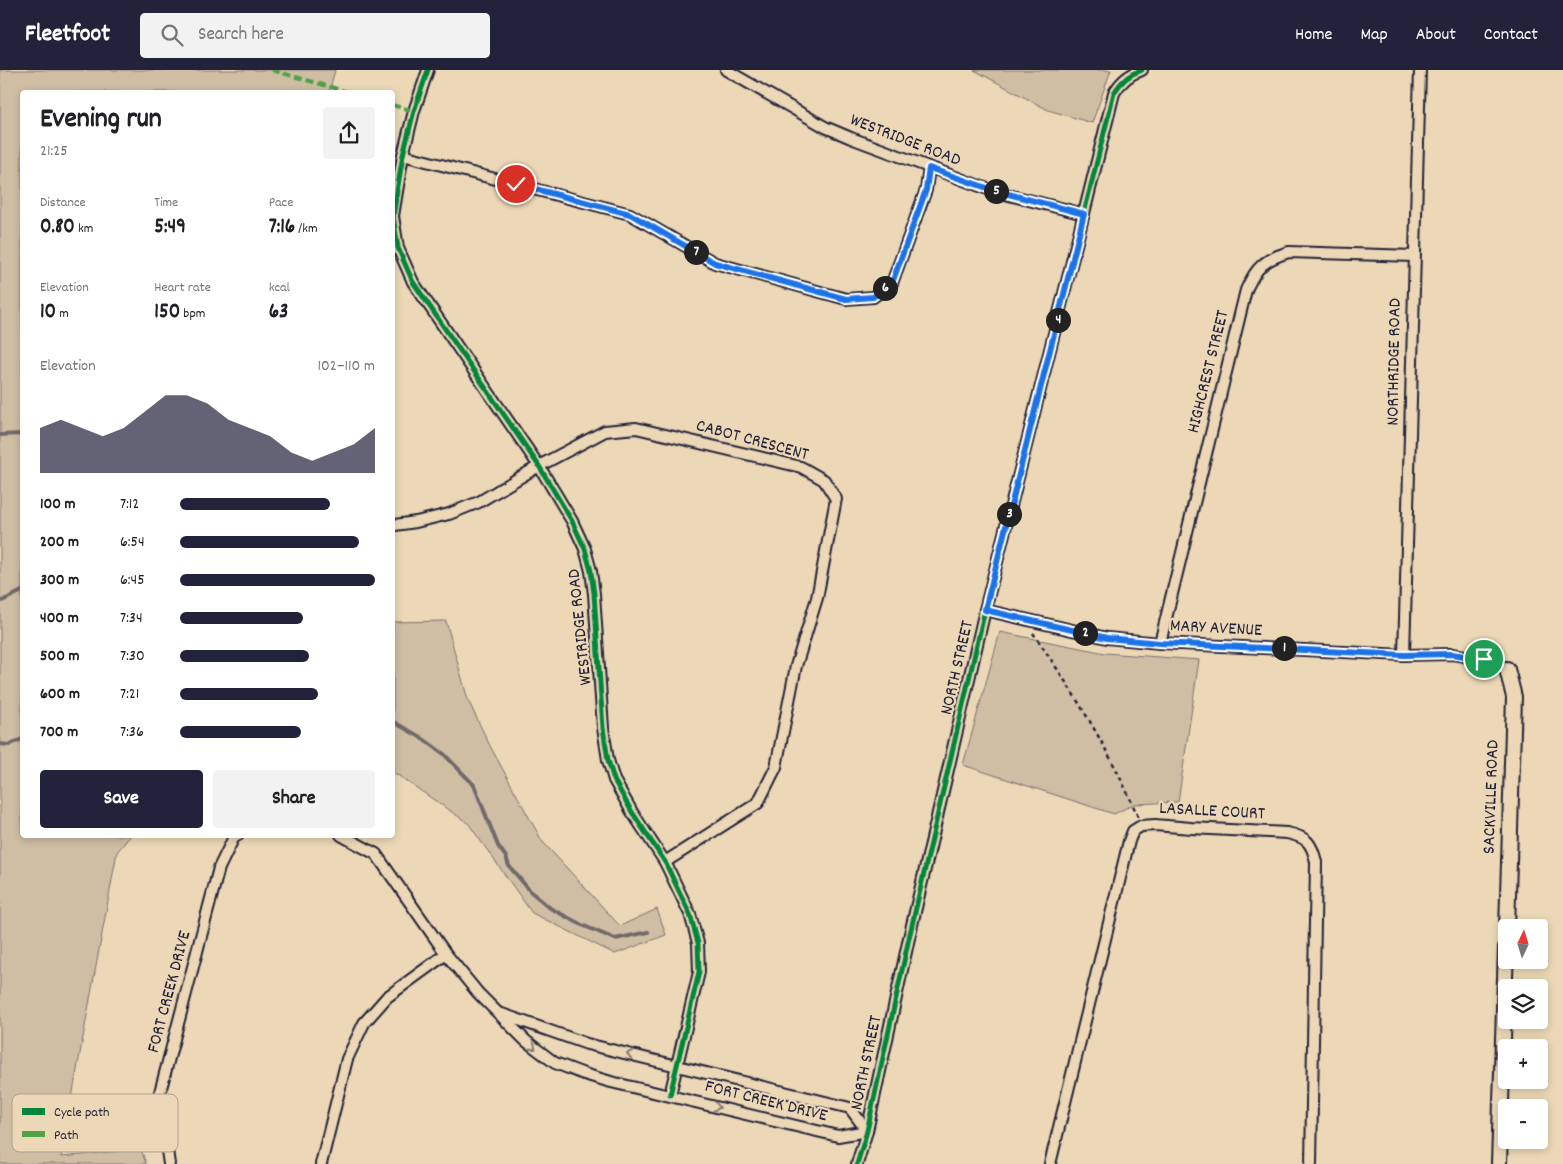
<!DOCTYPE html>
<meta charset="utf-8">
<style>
:root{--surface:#fff;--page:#f2f2f2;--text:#202124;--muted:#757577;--accent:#22223b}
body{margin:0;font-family:Dekko,sans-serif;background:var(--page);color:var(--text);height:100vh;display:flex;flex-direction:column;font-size:19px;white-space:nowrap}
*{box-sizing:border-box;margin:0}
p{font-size:16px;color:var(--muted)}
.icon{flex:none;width:28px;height:28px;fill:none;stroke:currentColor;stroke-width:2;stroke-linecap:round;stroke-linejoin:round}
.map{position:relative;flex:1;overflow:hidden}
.side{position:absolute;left:20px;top:20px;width:375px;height:748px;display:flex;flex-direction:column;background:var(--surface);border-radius:5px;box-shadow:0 2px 8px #0003}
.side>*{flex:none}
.needle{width:32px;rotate:4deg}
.controls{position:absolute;left:1498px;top:849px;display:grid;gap:10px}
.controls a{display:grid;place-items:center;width:50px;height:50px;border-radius:5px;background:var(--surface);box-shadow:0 2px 8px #0003;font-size:25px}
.pin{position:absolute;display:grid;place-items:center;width:42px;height:42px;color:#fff;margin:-21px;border:2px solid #fff;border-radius:50%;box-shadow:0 1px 5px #0007}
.km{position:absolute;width:25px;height:25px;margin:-12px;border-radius:50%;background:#222;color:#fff;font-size:14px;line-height:25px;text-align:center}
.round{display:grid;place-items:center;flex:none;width:52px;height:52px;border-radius:5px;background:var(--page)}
.summary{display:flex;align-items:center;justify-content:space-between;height:85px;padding:0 20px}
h1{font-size:28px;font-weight:700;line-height:38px}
.metrics{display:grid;grid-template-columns:repeat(3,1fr);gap:8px;height:85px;padding:5px 20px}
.metrics div{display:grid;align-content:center}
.metrics b{font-size:21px;font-weight:700}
.metrics small{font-size:14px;font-weight:400}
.metrics p{font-size:14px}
.chart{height:140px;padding:10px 20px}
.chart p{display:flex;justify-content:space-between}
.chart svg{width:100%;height:90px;margin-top:5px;fill:var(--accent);opacity:.7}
.primary-button{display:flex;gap:10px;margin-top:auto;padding:10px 20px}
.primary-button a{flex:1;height:58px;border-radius:5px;background:var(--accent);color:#fff;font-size:20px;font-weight:700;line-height:58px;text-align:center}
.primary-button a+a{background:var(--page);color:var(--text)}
ul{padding:0 20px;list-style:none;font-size:16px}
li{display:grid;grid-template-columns:80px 60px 1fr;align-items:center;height:38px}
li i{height:12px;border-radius:6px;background:var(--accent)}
header{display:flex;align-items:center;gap:30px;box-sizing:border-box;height:70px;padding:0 25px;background:var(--accent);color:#fff}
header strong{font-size:24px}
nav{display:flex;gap:28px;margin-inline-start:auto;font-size:18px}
.search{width:350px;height:45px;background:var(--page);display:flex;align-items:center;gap:12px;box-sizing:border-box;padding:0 18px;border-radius:5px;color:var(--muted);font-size:19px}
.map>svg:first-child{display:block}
.green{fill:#cfbea4;stroke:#787070}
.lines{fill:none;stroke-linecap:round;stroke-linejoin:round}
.stream{stroke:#72696c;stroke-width:4}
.minor-casing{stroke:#22223b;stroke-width:14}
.tertiary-casing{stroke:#22223b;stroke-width:18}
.path{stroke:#22223b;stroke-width:2.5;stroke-dasharray:4 4;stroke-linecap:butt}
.minor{stroke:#ecd8b6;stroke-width:10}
.tertiary{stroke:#ecd8b6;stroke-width:14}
.quiet{stroke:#50a245;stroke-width:4;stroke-dasharray:8 4;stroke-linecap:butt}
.cycleway-casing{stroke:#ecd8b6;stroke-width:8}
.cycleway{stroke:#00873e;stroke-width:5}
.oneway{stroke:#877d78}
.route-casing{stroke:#fff;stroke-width:10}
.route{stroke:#1a73e8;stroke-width:6}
.labels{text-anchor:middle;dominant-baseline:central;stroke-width:4.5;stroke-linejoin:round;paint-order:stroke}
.street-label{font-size:18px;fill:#22223b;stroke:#ecd8b6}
.key{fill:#ecd8b6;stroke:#afa191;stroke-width:1}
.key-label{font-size:14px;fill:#22223b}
</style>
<header>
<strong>Fleetfoot</strong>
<div class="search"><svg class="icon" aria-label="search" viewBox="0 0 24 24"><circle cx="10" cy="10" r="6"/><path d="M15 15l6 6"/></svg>Search here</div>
<nav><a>Home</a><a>Map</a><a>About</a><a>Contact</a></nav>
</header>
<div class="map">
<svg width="1563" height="1094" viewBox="0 0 1563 1094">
<rect width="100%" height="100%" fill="#ecd8b6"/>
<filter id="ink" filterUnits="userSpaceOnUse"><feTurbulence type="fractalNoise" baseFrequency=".02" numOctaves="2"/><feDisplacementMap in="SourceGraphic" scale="10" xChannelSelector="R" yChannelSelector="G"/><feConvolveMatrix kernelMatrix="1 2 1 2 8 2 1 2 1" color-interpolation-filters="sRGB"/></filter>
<g filter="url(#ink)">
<!-- green -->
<g class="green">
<polygon points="0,0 335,0 329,22 22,22 22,765 131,765 117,782 61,1087 141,1079 146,1094 0,1094"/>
<polygon points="974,0 1111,0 1092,53 1048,40"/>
<polygon points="446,551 468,630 490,676 542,771 620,856 657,839 666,865 615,884 532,843 468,753 393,702 393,552"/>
<polygon points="1000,562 1105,583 1199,590 1178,732 1134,734 1114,744 963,695"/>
</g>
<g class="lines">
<!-- stream -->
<g class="stream">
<polyline points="0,365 22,364"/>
<polyline points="0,532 22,521"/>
<polyline points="392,651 422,668 444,684 474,715 498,776 506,787 509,796 531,822 542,831 550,838 582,855 615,869 648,862"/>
<polyline points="0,674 9,675 22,669"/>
</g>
<defs>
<g id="minor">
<polyline points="428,0 414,41 403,85 393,146 398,178 413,212 539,396 572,451 585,479 591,501 594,524 603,658 608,690 614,710 632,742 665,792 690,844 698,873 699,902 670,1025"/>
<polyline points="726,0 825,57 851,68 993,121 1084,144"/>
<polyline points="403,85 630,144 715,193 846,229 873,227 892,213 926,120 929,98"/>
<polyline points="395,455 416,452 449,444 479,432 539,396 605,361 636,358 801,397 824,410 836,429 817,528 796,596 776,697 758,733 665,792"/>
<polyline points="985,540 1107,568 1160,573 1404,585 1452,584 1484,589 1507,599"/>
<path d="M1160,573L1246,220C1256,197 1265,189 1289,182L1414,186"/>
<polyline points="1404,585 1420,0"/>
<polyline points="341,765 376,784 446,884 478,923 526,971 555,993 584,1004 611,1012 838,1066 867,1061"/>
<polyline points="502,944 587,974 850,1038 867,1061"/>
<polyline points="169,1094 159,1026 219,798 234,767 238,765"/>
<polyline points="321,1094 347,989 364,953 387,927 446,884"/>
<path d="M857,1094L867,1061L909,868L985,540L1114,23C1121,11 1129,4 1142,0"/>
<path d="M1050,1094L1129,771L1133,761L1141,756L1155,755L1191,758L1287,763C1307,767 1312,773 1316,792L1311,1094"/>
</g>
<g id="tertiary">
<polyline points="1507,599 1514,627 1507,858"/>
<polyline points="1499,1094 1506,877"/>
</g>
</defs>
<!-- minor casing -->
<use href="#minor" class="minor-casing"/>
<!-- tertiary casing -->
<use href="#tertiary" class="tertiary-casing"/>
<!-- path -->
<path class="path" d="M1033,563C1073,621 1111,682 1138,747"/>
<!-- minor -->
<use href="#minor" class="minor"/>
<!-- tertiary -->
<use href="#tertiary" class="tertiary"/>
<!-- quiet -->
<g class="quiet">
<polyline points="272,0 348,22"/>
<polyline points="392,35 414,41"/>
</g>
<defs>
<g id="cycleway">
<polyline points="428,0 414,41 403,85 393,146 398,178 413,212 539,396 572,451 585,479 591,501 594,524 603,658 608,690 614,710 632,742 665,792 690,844 698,873 699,902 670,1025"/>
<path d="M857,1094L867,1061L909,868L985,540L1114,23C1121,11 1129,4 1142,0"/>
</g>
</defs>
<!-- cycleway casing -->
<use href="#cycleway" class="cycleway-casing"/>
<!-- cycleway -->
<use href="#cycleway" class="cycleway"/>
</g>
<!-- one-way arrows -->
<defs><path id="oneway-chevron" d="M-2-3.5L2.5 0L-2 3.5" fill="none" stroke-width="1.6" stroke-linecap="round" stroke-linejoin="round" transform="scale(1.25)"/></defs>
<g class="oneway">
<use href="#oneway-chevron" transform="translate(533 977) rotate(39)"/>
<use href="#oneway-chevron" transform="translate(630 984) rotate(-167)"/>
<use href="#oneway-chevron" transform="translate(717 1037) rotate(14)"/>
</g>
</g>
<g class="lines" filter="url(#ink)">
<defs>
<polyline id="route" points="516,114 630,144 715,193 846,229 873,227 892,213 926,120 929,98 993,120 1084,144 985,540 1107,568 1160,573 1404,585 1452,584 1484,589"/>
</defs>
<!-- route casing -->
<use href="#route" class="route-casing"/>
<!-- route -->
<use href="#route" class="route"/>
</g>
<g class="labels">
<!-- street labels -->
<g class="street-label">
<text transform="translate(905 71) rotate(21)">WESTRIDGE ROAD</text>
<text transform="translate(1395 292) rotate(-89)">NORTHRIDGE ROAD</text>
<text transform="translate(1209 302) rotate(-76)">HIGHCREST STREET</text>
<text transform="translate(752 371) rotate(15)">CABOT CRESCENT</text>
<text transform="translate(581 557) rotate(-96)">WESTRIDGE ROAD</text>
<text transform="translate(1216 559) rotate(3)">MARY AVENUE</text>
<text transform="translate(958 598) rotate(-77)">NORTH STREET</text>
<text transform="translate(1492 727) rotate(-88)">SACKVILLE ROAD</text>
<text transform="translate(1212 742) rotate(3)">LASALLE COURT</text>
<text transform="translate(170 922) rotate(-75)">FORT CREEK DRIVE</text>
<text transform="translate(867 993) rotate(-78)">NORTH STREET</text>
<text transform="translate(766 1032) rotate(14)">FORT CREEK DRIVE</text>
</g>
</g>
<!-- legend -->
<rect x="12" y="1024" width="166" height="58" rx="8" class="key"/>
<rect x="22" y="1038" width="23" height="7" fill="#00873e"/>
<rect x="22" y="1061" width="23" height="6" fill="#50a245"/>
<g class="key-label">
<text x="54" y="1046">Cycle path</text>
<text x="54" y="1069">Path</text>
</g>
</svg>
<div class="controls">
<a><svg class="needle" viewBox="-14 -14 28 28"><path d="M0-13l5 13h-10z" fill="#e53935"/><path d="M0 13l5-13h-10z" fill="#757577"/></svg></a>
<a><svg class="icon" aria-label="layers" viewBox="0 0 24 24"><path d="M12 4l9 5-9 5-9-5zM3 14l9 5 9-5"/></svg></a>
<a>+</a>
<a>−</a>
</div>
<div class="pin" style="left:1484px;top:589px;background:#1e9e55"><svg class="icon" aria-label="arrive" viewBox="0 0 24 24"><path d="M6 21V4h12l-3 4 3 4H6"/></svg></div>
<div class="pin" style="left:516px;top:114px;background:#d93025"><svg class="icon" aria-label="check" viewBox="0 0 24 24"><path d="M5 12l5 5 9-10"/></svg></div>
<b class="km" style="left:1284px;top:578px">1</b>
<b class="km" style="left:1085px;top:563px">2</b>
<b class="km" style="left:1009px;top:444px">3</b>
<b class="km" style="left:1058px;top:250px">4</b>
<b class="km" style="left:996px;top:121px">5</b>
<b class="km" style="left:885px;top:218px">6</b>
<b class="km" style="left:696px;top:182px">7</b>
<section class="side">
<div class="summary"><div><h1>Evening run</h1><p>21:25</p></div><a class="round"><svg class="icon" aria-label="share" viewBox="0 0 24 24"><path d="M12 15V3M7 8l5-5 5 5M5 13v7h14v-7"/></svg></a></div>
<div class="metrics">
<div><p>Distance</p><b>0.80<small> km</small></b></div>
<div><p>Time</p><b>5:49</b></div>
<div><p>Pace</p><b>7:16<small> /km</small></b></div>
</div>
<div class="metrics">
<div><p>Elevation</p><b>10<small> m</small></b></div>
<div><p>Heart rate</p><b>150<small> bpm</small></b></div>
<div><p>kcal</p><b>63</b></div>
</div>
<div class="chart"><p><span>Elevation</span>102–110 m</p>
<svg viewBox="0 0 160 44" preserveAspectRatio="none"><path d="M0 44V22L10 18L20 22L30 26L40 22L50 14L60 6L70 6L80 10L90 18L100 22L110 26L120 34L130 38L140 34L150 30L160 22V44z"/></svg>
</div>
<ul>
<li><b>100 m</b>7:12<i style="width:77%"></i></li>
<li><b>200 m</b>6:54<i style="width:92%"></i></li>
<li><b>300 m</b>6:45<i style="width:100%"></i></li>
<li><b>400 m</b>7:34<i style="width:63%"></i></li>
<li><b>500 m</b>7:30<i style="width:66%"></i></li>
<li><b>600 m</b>7:21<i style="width:71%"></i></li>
<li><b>700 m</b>7:36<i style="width:62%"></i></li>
</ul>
<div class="primary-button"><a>Save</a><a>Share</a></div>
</section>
</div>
